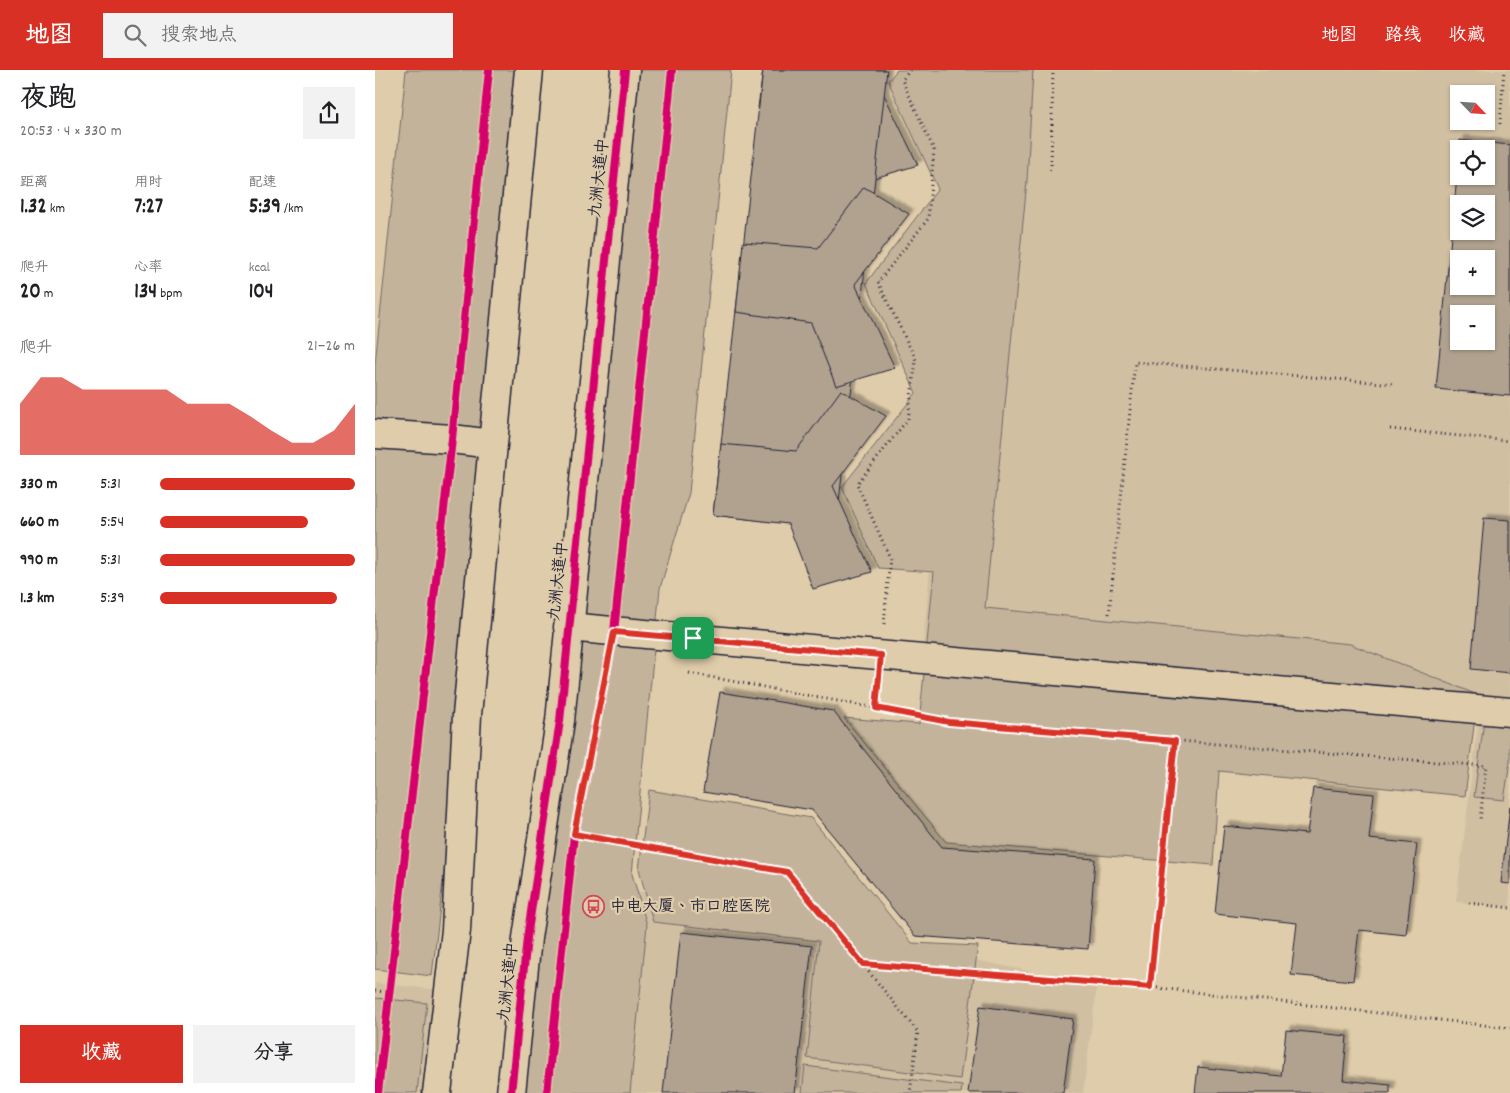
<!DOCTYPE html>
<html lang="zh">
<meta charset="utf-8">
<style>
:root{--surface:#fff;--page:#f2f2f2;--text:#202124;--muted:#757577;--accent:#d93025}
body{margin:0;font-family:Dekko,"LXGW WenKai TC",sans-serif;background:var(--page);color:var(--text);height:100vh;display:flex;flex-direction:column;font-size:19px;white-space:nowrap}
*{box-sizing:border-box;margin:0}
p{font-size:16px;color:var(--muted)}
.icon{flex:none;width:28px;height:28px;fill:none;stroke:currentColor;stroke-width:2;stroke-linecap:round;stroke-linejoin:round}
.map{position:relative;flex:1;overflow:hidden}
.side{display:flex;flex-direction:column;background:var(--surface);width:375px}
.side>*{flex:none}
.needle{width:32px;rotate:115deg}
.controls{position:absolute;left:1075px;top:15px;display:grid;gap:10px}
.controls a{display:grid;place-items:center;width:45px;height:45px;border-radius:0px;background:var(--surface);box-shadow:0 1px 4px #0004;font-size:25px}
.pin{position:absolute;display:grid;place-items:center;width:42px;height:42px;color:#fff;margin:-21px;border-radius:10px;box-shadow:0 2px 8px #0006}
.round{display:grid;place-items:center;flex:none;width:52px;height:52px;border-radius:0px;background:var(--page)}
.summary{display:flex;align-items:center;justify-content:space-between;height:85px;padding:0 20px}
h1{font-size:28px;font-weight:700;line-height:38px}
.metrics{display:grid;grid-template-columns:repeat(3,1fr);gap:8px;height:85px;padding:5px 20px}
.metrics div{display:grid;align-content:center}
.metrics b{font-size:21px;font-weight:700}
.metrics small{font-size:14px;font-weight:400}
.metrics p{font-size:14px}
.chart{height:140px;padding:10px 20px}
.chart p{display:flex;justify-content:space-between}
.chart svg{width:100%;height:90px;margin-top:5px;fill:var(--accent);opacity:.7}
.action{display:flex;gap:10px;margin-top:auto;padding:10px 20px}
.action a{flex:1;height:58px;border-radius:0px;background:var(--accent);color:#fff;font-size:20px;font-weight:700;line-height:58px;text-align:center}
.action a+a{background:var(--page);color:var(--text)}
ul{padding:0 20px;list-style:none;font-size:16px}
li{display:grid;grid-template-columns:80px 60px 1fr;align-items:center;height:38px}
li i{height:12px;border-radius:6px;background:var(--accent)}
header{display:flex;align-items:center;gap:30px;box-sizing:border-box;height:70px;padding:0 25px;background:var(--accent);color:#fff}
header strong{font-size:24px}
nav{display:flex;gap:28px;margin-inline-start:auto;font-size:18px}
.search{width:350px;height:45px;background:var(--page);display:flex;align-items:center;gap:12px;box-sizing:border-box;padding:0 18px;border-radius:0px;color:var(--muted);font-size:19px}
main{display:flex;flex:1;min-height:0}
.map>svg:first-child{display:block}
.built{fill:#d1bfa2;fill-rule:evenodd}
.green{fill:#c3b39a;stroke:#726a6a}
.building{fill:#b0a28f;stroke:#22223b;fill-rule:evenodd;filter:url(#shadow)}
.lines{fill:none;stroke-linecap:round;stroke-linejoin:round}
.minor-casing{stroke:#22223b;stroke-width:31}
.major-casing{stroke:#22223b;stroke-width:31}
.path{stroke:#22223b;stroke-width:3;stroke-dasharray:1 4;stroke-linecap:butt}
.minor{stroke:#dfccaa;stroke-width:28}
.major{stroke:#dfccaa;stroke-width:28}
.cycleway-casing{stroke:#dfccaa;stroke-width:11}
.cycleway{stroke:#d6006c;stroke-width:8}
.route-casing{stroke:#fff;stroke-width:10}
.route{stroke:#d93025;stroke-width:6}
.labels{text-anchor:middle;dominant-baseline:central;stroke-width:4.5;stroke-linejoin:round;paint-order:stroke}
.street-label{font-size:16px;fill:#22223b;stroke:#dfccaa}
.poi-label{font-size:16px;fill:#22223b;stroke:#dfccaa;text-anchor:start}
</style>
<header>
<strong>地图</strong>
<div class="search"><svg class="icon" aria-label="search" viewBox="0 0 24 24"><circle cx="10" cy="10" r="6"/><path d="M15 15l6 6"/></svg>搜索地点</div>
<nav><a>地图</a><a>路线</a><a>收藏</a></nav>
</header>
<main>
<section class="side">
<div class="summary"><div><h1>夜跑</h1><p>20:53 · 4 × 330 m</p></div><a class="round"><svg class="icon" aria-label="share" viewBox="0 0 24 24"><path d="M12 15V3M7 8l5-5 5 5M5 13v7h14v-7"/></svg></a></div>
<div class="metrics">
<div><p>距离</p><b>1.32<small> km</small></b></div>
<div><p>用时</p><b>7:27</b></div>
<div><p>配速</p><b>5:39<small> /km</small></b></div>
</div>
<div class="metrics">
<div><p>爬升</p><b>20<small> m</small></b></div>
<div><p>心率</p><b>134<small> bpm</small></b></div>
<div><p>kcal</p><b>104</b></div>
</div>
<div class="chart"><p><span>爬升</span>21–26 m</p>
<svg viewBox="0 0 160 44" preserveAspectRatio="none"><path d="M0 44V19L10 6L20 6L30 12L40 12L50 12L60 12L70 12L80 19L90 19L100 19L110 25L120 32L130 38L140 38L150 32L160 19V44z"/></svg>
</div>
<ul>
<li><b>330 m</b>5:31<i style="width:100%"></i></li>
<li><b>660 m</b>5:54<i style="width:76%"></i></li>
<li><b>990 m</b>5:31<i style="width:100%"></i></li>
<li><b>1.3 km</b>5:39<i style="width:91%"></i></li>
</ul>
<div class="action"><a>收藏</a><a>分享</a></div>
</section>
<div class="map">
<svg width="1135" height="1023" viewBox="0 0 1135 1023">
<defs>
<filter id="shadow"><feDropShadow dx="4.5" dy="-4.5" stdDeviation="1" flood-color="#0004"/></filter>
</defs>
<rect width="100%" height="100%" fill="#dfccaa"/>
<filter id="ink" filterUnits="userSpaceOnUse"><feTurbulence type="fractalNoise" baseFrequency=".02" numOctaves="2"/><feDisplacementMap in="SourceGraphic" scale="10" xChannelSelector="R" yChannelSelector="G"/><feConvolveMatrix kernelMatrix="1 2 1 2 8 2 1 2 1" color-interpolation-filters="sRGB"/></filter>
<g filter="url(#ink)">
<!-- built -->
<g class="built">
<path d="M600,0H1135V838L1081,832L1104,646L546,598ZM1084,24H1111V51H1084ZM1084,79H1111V106H1084ZM1084,134H1111V161H1084ZM1084,189H1111V216H1084ZM1084,244H1111V271H1084Z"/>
<polygon points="159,800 722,915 708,1023 137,1023"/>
<polygon points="0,913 74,921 62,1023 0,1023"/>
</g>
<!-- green -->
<g class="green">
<polygon points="31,0 153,0 101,526 57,906 0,899 0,294"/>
<polygon points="238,0 356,0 314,423 285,518 257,804 272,855 255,1023 139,1023"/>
<polygon points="522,0 658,0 652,111 610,538 975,574 1103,625 1090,726 844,701 838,795 571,772 469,648 544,654 559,502 503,498 467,417 541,323 491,213 563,119 513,11"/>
<polygon points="1112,628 1135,630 1135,692 1129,730 1099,727"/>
<polygon points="274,720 436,748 537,873 603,876 585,1009 432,988 444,871 278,852 264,799"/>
<polygon points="0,928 52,933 42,1023 0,1023"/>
<polygon points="430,996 587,1016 586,1023 427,1023"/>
</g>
<!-- building -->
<g class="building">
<polygon points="388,0 510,0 502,10 543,95 483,113 458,50 383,38"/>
<polygon points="388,0 512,0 461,459 338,445"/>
<path d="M1085,70L1135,75V326L1061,319L1084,86V106H1111V79H1084ZM1084,134H1111V161H1084ZM1084,189H1111V216H1084ZM1084,244H1111V271H1084Z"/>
<polygon points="489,117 534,144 480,214 520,298 461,316 436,253 361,242 368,172 443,178"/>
<polygon points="466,320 511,346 458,416 497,502 438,519 413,454 338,445 346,374 421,381"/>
<polygon points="1109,448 1135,450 1135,603 1096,599"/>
<polygon points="345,622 458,641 567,777 720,789 713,879 540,866 437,740 328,722"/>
<polygon points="938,718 999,724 994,769 1042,774 1031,865 984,860 978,911 916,905 922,853 840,844 849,756 932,764"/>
<polygon points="1135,736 1135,814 1126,813"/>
<polygon points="306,862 437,876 420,1023 288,1023"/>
<polygon points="605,936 698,949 688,1023 593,1023"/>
<polygon points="911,960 972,966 968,1010 1015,1015 1015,1023 820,1023 823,997 906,1006"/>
</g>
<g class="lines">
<defs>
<g id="minor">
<polyline points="0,364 77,369 117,374"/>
<polyline points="193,557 1135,642"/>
</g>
<g id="major">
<polyline points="62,1023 81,860 92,645 154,0"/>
<polyline points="136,1023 152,868 185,651 250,0"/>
</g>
</defs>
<!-- minor casing -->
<use href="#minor" class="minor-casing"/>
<!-- major casing -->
<use href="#major" class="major-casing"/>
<!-- path -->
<g class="path">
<polyline points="1125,54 1129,0"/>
<polyline points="676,100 678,0"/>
<polyline points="1015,359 1135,371"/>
<polyline points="734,544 760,292 1020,314"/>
<polyline points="509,554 515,488 482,414 533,349 541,290 503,212 553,149 559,80 527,10 535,0"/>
<polyline points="314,603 574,652 1111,696 1105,750"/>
<polyline points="501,638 503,615"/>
<polyline points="199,765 412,802 543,962 535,1023"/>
<polyline points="1094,833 1135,838"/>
<polyline points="488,894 775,917 1135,958"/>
<polyline points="775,917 800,671"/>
<polyline points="0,921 15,922"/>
</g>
<!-- minor -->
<use href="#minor" class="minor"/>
<!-- major -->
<use href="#major" class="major"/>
<defs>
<g id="cycleway">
<polyline points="3,1023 77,369 114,0"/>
<polyline points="136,1023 152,868 185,651 250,0"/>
<polyline points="172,1023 199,765 239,562 297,0"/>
</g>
</defs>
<!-- cycleway casing -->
<use href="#cycleway" class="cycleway-casing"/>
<!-- cycleway -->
<use href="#cycleway" class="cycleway"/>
</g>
</g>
<g class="lines" filter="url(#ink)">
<defs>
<polygon id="route" points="239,562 506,585 501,638 574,652 800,671 775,917 488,894 412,802 199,764"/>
</defs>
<!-- route casing -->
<use href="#route" class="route-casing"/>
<!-- route -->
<use href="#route" class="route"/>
</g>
<!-- icons -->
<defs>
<symbol id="bus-ring" viewBox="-11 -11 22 22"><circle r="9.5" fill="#dfccaa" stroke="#d1495b" stroke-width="1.5"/><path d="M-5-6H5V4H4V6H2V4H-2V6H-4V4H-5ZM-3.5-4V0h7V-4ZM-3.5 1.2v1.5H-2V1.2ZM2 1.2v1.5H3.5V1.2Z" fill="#d1495b"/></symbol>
</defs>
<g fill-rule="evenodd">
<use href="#bus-ring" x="206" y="824" width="25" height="25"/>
</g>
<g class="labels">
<!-- street labels -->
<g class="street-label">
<text transform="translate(225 108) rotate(-84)">九洲大道中</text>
<text transform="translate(184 511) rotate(-84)">九洲大道中</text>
<text transform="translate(134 912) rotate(-84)">九洲大道中</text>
</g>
<!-- poi labels -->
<g class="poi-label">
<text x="235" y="837">中电大厦、市口腔医院</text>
</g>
</g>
</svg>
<div class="controls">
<a><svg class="needle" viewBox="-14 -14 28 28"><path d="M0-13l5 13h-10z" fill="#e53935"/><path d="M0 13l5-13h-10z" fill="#757577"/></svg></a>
<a><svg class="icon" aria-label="locate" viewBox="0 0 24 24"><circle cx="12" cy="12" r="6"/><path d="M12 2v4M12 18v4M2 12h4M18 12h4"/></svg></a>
<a><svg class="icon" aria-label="layers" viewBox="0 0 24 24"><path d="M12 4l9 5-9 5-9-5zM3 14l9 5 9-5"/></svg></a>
<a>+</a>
<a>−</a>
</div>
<div class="pin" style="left:318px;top:568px;background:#1e9e55"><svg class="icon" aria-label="arrive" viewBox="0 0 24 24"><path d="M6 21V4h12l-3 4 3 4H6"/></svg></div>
</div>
</main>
